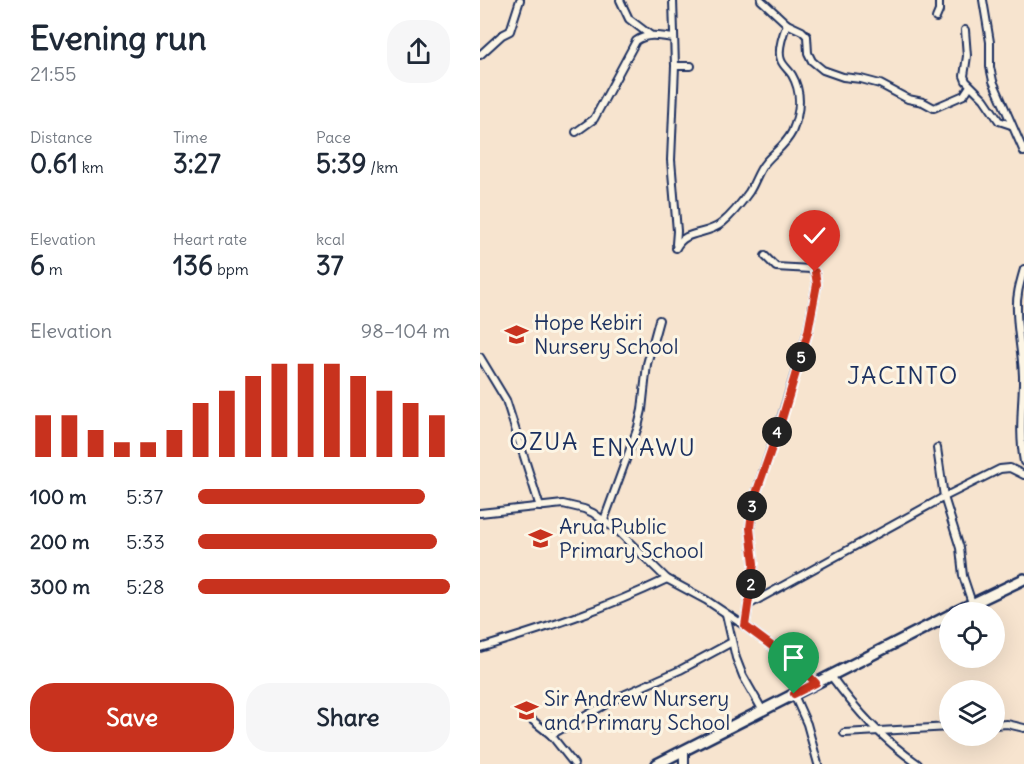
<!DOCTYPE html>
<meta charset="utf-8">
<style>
:root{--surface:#fff;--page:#f6f6f7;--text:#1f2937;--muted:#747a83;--accent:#c8321e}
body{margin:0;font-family:Delius,sans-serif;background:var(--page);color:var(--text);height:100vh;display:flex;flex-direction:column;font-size:22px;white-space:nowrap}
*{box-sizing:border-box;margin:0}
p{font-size:20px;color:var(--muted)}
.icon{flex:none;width:33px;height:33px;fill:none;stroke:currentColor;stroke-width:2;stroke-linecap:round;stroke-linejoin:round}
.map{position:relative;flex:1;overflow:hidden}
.side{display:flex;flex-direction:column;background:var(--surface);width:480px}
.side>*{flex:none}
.fabs{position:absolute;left:459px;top:602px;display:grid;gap:12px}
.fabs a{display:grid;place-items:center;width:66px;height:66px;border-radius:50%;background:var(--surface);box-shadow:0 6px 24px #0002;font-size:30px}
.pin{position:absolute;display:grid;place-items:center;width:51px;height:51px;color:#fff;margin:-62px -26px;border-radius:50% 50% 50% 0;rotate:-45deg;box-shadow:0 0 6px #0007}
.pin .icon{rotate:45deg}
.km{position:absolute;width:30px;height:30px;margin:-15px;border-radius:50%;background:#222;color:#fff;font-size:16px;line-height:30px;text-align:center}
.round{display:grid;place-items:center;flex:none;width:63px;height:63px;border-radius:24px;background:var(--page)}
.overview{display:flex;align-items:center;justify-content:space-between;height:102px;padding:0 30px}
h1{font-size:33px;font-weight:700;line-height:45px}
.stats{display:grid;grid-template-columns:repeat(3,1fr);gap:9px;height:102px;padding:6px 30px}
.stats div{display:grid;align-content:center}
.stats b{font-size:26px;font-weight:700}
.stats small{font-size:16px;font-weight:400}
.stats p{font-size:16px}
.chart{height:168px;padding:12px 30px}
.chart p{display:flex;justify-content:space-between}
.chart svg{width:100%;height:108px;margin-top:6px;stroke:var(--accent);stroke-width:6}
.button{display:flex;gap:12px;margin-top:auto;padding:12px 30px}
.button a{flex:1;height:69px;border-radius:24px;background:var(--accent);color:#fff;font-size:24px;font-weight:700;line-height:69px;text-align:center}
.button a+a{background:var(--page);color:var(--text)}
ul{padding:0 30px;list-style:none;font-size:20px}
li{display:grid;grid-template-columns:96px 72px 1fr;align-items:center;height:45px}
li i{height:15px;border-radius:8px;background:var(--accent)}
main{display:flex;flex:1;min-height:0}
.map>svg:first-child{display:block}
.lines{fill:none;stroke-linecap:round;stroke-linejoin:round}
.minor-casing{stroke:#1b2f5e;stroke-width:10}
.tertiary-casing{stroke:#1b2f5e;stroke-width:12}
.secondary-casing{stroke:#1b2f5e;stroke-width:14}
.minor{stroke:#fcf5e5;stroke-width:6}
.tertiary{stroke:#fcf5e5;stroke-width:8}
.secondary{stroke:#fcf5e5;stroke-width:9}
.route-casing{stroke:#fff;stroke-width:12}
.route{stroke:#c8321e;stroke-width:8}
.labels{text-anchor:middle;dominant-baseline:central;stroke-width:6;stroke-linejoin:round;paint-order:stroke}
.poi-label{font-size:21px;fill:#1b2f5e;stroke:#fcf5e5;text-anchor:start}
.quarter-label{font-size:24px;letter-spacing:1.5px;fill:#1b2f5e;stroke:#fcf5e5}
</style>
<main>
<section class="side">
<div class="overview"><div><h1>Evening run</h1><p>21:55</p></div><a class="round"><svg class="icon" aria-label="share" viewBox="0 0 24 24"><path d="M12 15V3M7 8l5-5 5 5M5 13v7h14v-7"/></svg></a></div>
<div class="stats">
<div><p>Distance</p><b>0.61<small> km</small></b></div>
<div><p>Time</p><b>3:27</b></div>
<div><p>Pace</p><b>5:39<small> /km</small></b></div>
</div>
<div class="stats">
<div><p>Elevation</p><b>6<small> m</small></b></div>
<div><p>Heart rate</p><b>136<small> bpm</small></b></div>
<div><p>kcal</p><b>37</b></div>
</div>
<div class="chart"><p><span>Elevation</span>98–104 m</p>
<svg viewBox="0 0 160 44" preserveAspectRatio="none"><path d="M5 44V27M15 44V27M25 44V33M35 44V38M45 44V38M55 44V33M65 44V22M75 44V17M85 44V11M95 44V6M105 44V6M115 44V6M125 44V11M135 44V17M145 44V22M155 44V27"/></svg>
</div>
<ul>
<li><b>100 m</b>5:37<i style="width:90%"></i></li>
<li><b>200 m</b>5:33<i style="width:95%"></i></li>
<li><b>300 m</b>5:28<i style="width:100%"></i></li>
</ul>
<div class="button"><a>Save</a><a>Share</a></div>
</section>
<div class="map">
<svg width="544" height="764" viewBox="0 0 544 764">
<rect width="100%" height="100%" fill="#f7e4cf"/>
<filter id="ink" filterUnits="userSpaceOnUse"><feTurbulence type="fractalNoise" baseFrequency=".0167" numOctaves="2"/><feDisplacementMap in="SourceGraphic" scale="12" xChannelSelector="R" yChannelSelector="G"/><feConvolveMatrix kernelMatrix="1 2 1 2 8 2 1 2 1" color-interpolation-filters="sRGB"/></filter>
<g filter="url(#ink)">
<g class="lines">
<defs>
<g id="minor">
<polyline points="140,0 149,19 170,35"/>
<polyline points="193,0 195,66 191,160 197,231 196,244"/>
<polyline points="281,0 307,24 322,31 327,36 328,53 332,61 343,70 363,77 381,79 400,84 428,99 443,102 454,108 484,95 490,86"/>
<polyline points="503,0 510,42 510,67 513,81 544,152"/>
<polyline points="456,18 459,11 459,0"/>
<polyline points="485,30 487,56 484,76 486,81 504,99 519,121 531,125"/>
<polyline points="0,55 22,35 30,31 40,0"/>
<polyline points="195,66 211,66"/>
<path d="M96,132L114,119L156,41C167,33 180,36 193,38"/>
<path d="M196,248C205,229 227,236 242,223C252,215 262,202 269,192C275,183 278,171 285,163C294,152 305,146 312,132C320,113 323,94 312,75C309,70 303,66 301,60C297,50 303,34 307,24"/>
<path d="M544,269C540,283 536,296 537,310C537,335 544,359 543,384C542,411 539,435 544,462"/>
<polyline points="0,357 26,400 60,507"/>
<polyline points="457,448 464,497 480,548 483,576 492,603"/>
<polyline points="0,513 83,504 104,509 113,513 138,531 187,579 226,600 265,626 320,667 336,683"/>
<polyline points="124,520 158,427 162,410 167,364 179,320"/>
<polyline points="268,605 464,497 520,469 530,468 544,475"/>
<polyline points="246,614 256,658 263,676 283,711"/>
<polyline points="265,626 274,564 270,528 273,502 301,419 328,331 337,284 335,272 331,269 296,267 285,256"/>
<path d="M0,648C66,628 124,609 187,579"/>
<path d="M351,676C377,711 402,739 438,764"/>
<polyline points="314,695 327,724 338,764"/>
<polyline points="47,716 71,735 94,764"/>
<polyline points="514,725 527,724 544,728"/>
<polyline points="364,733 470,727"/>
<polyline points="71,735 141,696 200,670 252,642"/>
</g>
<polyline id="tertiary" points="204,752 204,764"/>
<g id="secondary">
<polyline points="475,612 544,579"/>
<polyline points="177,764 470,615"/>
</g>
</defs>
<!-- minor casing -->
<use href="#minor" class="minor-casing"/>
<!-- tertiary casing -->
<use href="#tertiary" class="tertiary-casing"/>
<!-- secondary casing -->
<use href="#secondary" class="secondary-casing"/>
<!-- minor -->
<use href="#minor" class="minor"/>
<!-- tertiary -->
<use href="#tertiary" class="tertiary"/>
<!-- secondary -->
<use href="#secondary" class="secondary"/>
</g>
</g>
<g class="lines" filter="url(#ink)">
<defs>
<polyline id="route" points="314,694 336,683 320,667 265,626 274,564 270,528 273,502 302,419 328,332 337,284 335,272"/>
</defs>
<!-- route casing -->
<use href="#route" class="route-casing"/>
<!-- route -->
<use href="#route" class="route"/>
</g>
<!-- icons -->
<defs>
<symbol id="school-bare" viewBox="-9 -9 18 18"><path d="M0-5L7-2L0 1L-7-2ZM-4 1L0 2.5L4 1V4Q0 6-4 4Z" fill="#c8321e" stroke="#fcf5e5" stroke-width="2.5" paint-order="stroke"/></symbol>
</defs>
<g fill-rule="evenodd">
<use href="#school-bare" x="20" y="318" width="33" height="33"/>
<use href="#school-bare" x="44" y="522" width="33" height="33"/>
<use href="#school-bare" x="30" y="694" width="33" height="33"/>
</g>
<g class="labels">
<!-- poi labels -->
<g class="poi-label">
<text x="54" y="322">Hope Kebiri<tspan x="54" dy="24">Nursery School</tspan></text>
<text x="79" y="526">Arua Public<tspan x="79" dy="24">Primary School</tspan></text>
<text x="64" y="698">Sir Andrew Nursery<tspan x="64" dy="24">and Primary School</tspan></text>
</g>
<!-- quarter labels -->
<g class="quarter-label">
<text x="423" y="375">JACINTO</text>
<text x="64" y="441">OZUA</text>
<text x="164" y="447">ENYAWU</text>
</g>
</g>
</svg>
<div class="fabs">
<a><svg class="icon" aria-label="locate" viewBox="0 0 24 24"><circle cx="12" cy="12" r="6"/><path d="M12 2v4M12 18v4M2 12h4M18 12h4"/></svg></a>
<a><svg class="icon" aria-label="layers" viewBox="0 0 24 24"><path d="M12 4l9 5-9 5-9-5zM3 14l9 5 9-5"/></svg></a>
</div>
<div class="pin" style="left:314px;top:694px;background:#1e9e55"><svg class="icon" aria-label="arrive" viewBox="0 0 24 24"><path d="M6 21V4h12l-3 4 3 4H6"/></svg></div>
<div class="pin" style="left:335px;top:272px;background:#d93025"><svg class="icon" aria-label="check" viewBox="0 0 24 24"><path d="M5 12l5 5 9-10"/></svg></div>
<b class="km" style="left:271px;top:584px">2</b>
<b class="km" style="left:272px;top:506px">3</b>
<b class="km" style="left:297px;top:432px">4</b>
<b class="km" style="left:321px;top:357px">5</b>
</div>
</main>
